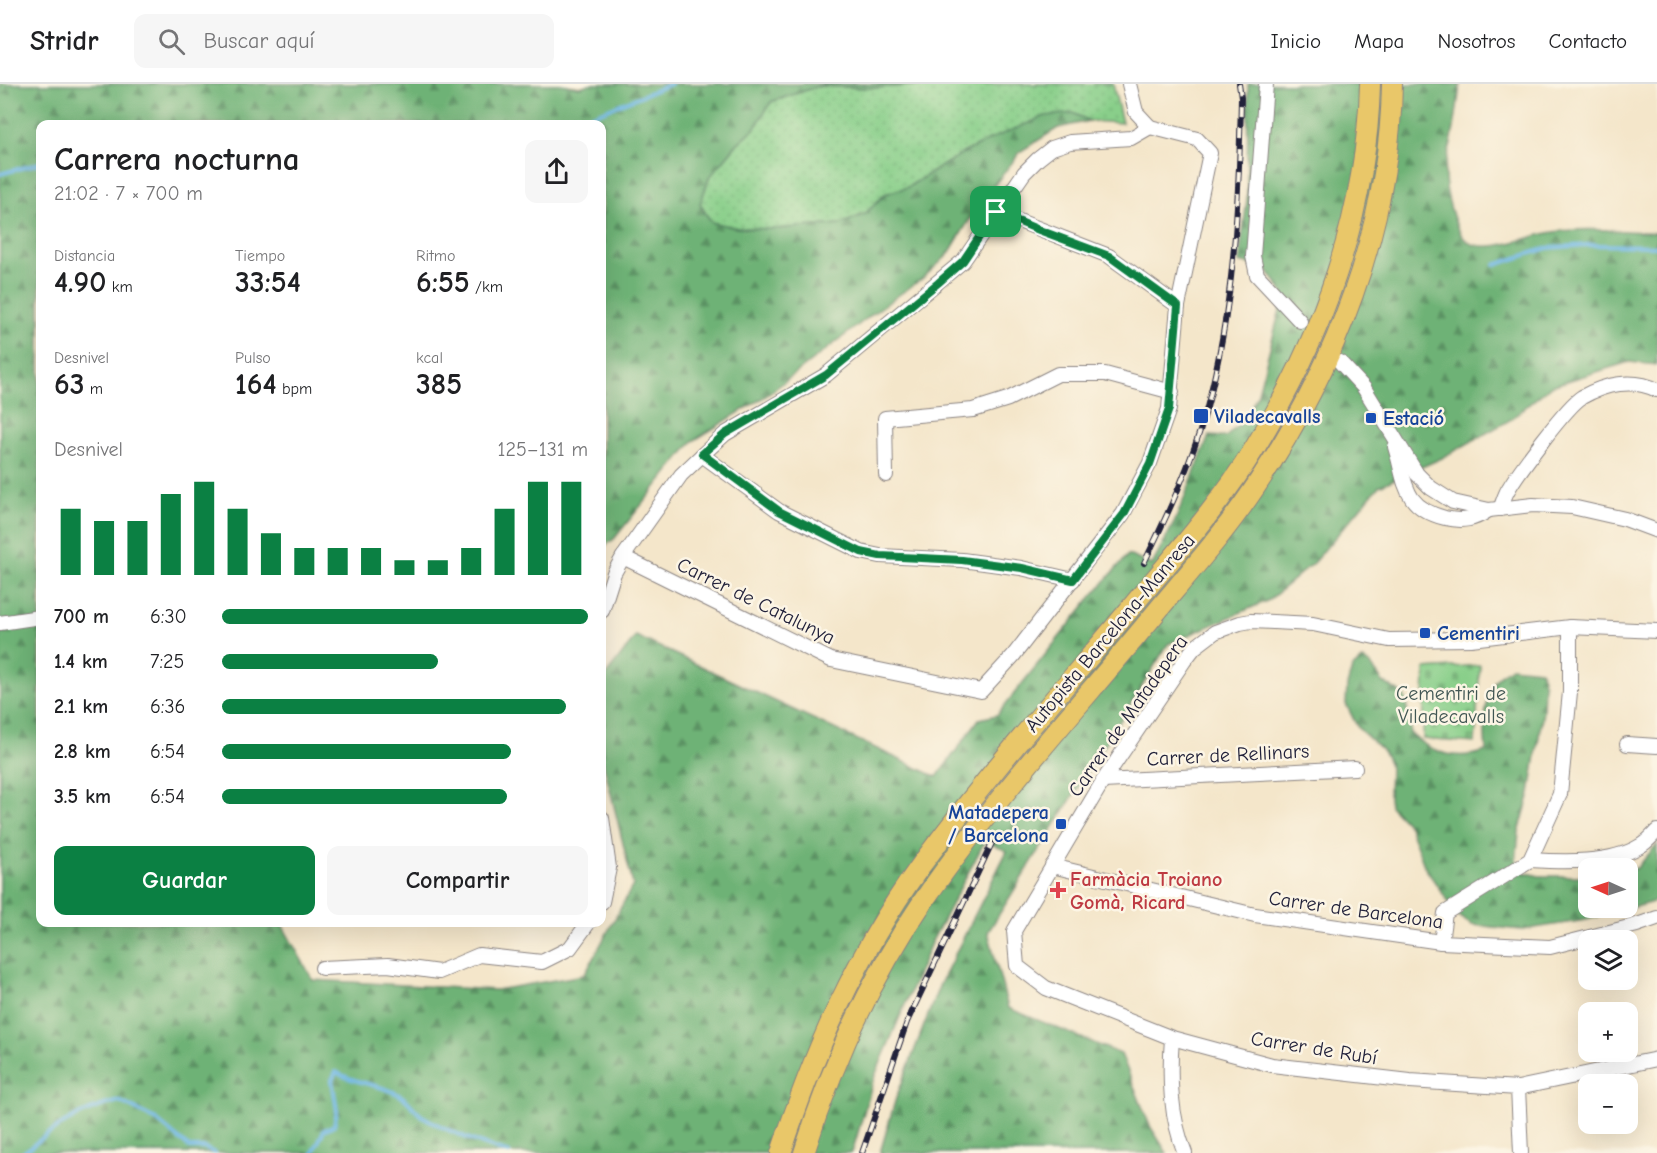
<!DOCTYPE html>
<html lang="es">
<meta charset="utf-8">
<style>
:root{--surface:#fff;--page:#f6f6f6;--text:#202124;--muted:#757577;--line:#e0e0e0;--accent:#0b8043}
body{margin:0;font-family:"Comic Neue",sans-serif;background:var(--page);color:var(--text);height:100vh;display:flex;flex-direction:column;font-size:22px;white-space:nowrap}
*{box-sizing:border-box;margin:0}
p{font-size:20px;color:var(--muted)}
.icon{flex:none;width:33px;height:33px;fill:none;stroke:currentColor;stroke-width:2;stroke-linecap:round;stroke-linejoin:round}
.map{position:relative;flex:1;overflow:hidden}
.sheet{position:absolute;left:36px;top:36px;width:570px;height:807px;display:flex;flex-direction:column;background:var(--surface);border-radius:12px;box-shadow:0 6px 24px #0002}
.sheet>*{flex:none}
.needle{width:39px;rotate:273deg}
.fabs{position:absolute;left:1578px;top:774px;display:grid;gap:12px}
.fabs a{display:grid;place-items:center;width:60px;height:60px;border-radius:12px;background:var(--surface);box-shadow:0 6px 24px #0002;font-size:30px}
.pin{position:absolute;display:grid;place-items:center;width:51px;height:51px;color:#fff;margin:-26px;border-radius:12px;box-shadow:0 3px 9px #0006}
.round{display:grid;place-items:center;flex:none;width:63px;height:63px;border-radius:12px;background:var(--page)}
.summary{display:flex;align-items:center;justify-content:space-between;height:102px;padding:0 18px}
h1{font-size:33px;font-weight:800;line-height:45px}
.metrics{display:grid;grid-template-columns:repeat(3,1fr);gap:9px;height:102px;padding:6px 18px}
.metrics div{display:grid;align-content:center}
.metrics b{font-size:30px;font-weight:800}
.metrics small{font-size:16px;font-weight:400}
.metrics p{font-size:16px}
.chart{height:168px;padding:12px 18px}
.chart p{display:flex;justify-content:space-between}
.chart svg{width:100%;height:108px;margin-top:6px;stroke:var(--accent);stroke-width:6}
.button{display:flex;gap:12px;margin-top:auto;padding:12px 18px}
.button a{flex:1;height:69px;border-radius:12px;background:var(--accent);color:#fff;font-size:24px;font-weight:800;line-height:69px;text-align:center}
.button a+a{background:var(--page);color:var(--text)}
ul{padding:0 18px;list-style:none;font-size:20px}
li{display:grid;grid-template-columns:96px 72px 1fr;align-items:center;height:45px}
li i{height:15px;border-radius:8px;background:var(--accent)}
header{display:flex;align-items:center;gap:36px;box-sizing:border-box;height:84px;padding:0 30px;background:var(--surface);border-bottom:2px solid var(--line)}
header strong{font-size:28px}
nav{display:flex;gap:33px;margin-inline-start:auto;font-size:21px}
.search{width:420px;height:54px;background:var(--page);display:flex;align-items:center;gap:15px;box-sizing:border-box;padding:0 21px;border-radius:12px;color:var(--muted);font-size:22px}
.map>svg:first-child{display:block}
.grass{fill:url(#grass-dots);stroke:#567862;stroke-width:1.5}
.forest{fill:url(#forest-firs);stroke:#486a58;stroke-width:1.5}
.cemetery{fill:url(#cemetery-stones);stroke:#567862;stroke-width:1.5}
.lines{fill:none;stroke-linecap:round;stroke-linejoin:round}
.stream{stroke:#6cb6e4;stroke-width:4}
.minor-casing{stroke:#8b8482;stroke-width:16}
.highway-casing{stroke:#8b8482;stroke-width:22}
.minor{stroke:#fff;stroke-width:14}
.highway{stroke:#e9c769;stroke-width:20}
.rail-casing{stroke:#22223b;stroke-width:6}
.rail{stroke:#fcf5e5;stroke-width:4;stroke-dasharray:11;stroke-linecap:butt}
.route-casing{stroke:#fff;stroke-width:12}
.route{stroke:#0b8043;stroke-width:8}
.transit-dot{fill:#1a4fb4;stroke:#fcf5e5;stroke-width:2}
.health-dot{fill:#e0444e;stroke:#fcf5e5;stroke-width:2}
.labels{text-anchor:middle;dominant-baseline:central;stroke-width:5;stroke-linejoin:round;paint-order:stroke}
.transit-label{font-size:20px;font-weight:bold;fill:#164399;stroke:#fcf5e5;text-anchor:start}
.street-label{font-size:20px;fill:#22223b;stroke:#fcf5e5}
.park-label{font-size:20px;fill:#415653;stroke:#fcf5e5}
.health-label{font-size:20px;font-weight:bold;fill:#be3a42;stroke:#fcf5e5;text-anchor:start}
</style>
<header>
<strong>Stridr</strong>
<div class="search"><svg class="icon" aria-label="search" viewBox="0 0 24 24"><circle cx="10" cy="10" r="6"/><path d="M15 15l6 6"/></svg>Buscar aquí</div>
<nav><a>Inicio</a><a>Mapa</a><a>Nosotros</a><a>Contacto</a></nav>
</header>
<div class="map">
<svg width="1657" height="1069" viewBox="0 0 1657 1069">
<defs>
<pattern id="grass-dots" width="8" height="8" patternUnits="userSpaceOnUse" patternTransform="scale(1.5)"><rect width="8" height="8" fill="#89cf8a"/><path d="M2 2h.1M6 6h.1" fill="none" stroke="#76b178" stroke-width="1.8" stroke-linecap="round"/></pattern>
<pattern id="forest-firs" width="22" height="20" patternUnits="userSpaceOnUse" patternTransform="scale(1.5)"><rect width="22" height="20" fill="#6eb276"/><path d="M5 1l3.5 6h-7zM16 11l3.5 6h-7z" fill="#5a9062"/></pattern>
<pattern id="cemetery-stones" width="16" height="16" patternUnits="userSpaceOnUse" patternTransform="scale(1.5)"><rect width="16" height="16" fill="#89cf8a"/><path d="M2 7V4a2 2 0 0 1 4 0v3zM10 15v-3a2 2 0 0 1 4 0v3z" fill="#76b178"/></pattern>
</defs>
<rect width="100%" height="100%" fill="#fcf5e5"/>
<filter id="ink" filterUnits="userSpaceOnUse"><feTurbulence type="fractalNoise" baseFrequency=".0167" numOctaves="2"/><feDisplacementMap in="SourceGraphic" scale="12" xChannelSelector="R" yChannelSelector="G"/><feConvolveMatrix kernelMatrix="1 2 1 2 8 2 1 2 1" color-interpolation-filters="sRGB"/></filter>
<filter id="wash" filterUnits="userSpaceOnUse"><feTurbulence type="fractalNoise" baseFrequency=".008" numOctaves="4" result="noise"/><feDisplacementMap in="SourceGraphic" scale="24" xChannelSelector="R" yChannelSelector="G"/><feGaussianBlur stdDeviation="1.35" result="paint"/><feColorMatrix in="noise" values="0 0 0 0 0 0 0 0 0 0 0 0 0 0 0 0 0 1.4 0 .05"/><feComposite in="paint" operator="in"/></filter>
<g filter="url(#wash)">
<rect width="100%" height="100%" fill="#f4e6ca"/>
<!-- grass -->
<polygon class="grass" points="950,0 1113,0 1122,39 1089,37 1073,29 993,54 963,69 908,103 885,110 865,130 841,140 774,145 737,144 711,138 700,120 709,94 738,59 754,45 771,18 818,2 869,4"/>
<!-- forest -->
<g class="forest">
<path d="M0,0H560L580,3L590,0H950L869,4L819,2L771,18L754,45L738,59L709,94L700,120L711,138L737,144L774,145L841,140L865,130L885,110L908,103L963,69L993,54L1045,32L1073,29L1089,37L1058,44L1021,67L976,125L948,171L923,194L879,225L766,312L693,357L614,455L602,464V40H40V838L281,839L313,896L496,906L584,891L633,801L602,673V596L636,552L937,693L979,635L997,631L1093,511L1128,471L1152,481L1175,437L1209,352L1226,353L1244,336L1258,309L1284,211C1267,185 1270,184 1239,178L1247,115L1248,0H1460C1458,18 1456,36 1452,54C1450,65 1445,78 1445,90C1445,106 1454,148 1468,158C1486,170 1528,153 1548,149C1583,142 1621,147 1657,149V281L1629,278L1551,302L1510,336L1442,374L1379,402L1314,478L1269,516L1168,560L988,848L1008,924L1121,970L1150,1042L1167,1069H880L896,1014L940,900L1007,767L985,757L931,859L874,994L852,1069H0Z"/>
<path d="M1363,576L1370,580L1383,598L1403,610L1406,617L1411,650C1432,670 1458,677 1486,667C1484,646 1483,608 1499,592C1502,589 1507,586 1511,583L1541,586L1544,599L1543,627L1530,709L1519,748L1516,777L1524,788L1539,792H1588V824H1628V786L1637,784L1657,760V817L1586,836L1522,846L1472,841L1459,833L1425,784L1409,742L1390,722L1389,714L1390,681L1387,674L1383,667L1358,644L1346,620L1347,602L1352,584Z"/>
</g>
<!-- cemetery -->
<polygon class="cemetery" points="1480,581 1475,659 1423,655 1425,585"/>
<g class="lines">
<!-- stream -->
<g class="stream">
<polyline points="570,40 671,0"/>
<polyline points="0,90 40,79"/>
<polyline points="1495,181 1547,164 1588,161 1657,162"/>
<path d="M23,1069C56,1043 77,1027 119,1017L155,1035L190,1064H204L215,1069"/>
<path d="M313,1069L324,1046L334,1041L337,1027L332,996L336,988C356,1001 381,999 401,1012C410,1017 415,1028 424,1033C450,1049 481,1060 509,1069"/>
</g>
</g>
</g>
<g filter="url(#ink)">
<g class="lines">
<defs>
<g id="minor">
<polyline points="1129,0 1136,28 1150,43"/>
<polyline points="1266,0 1253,172 1257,191 1300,237"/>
<polyline points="996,128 1109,172 1178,222"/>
<polyline points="1340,278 1364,304 1417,390 1431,404 1453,418 1489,426 1533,421 1572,423 1625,435 1657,447"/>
<path d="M1395,363C1406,398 1402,423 1445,434C1463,438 1474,436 1489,426"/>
<polyline points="702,371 779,427 861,468 880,472 962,476 1021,484 1073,496"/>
<polyline points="886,391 885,334 973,326 1008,315 1058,290 1105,290 1172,308"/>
<path d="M1500,425C1503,418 1505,410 1509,404C1519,387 1567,322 1582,313C1605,300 1633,294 1657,306"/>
<polyline points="623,473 831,576 981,607 1013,572 1123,430 1150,379 1169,325 1178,222 1210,69 1197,55 1150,43"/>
<polyline points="602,527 614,489 623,473 681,391 702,371 725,350 826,291 963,177 1024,89 1038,75 1052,64 1070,58 1131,54 1150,43"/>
<polyline points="0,539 40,533"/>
<polyline points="1657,547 1570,543 1471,555 1389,556 1313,540 1251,537 1240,539 1215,548 1194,564 1184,577 1103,697 1014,847 1017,882 1046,904 1172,954 1272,981 1410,997 1518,1004 1657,975"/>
<polyline points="1627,660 1657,662"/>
<polyline points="1103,697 1355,684"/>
<polyline points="602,734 609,784 602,818"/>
<path d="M1530,776C1563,778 1611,780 1640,762C1646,759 1652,752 1657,747"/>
<polyline points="1052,782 1255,831 1441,858 1550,863 1637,841 1657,834"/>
<polyline points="1441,858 1445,829 1530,776 1560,710 1570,608 1570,543"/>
<polyline points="322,884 388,881 439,888 479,871 542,878 570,864 589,838"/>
<path d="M1172,954C1169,993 1170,1032 1185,1069"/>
<polyline points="1518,1004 1521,1069"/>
</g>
<g id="highway">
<path d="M781,1069C814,967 856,871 919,784C989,688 1069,599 1144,508C1183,462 1223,416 1254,365C1322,255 1367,130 1370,0"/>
<path d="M804,1069C832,979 871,894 924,816C996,712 1083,618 1163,520C1195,482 1228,444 1256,402C1335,284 1390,144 1392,0"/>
</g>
</defs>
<!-- minor casing -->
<use href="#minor" class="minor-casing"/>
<!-- highway casing -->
<use href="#highway" class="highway-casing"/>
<!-- minor -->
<use href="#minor" class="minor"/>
<!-- highway -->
<use href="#highway" class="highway"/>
<defs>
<g id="rail">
<path d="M1144,479C1168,430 1191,380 1206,327C1234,225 1239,119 1241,14L1239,0"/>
<polyline points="862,1069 907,938 992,759"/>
</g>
</defs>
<!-- rail casing -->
<use href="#rail" class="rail-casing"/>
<!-- rail -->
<use href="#rail" class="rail"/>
</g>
</g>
<g class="lines" filter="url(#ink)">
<defs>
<polygon id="route" points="996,128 1039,146 1109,172 1178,222 1169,325 1150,380 1124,430 1073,496 1022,484 962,476 880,472 861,468 779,427 702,370 725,350 826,291 938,199 963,177"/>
</defs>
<!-- route casing -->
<use href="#route" class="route-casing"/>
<!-- route -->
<use href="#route" class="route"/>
</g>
<!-- markers -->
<g class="transit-dot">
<rect x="1193" y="324" width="16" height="16" rx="3"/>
<rect x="1365" y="328" width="12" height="12" rx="3"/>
<rect x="1419" y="543" width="12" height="12" rx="3"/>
<rect x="1055" y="734" width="12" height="12" rx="3"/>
</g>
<path class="health-dot" d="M1055 797h6v6h6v6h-6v6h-6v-6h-6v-6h6z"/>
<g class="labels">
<!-- transit labels -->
<g class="transit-label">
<text x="1214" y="332">Viladecavalls</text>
<text x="1383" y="334">Estació</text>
<text x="1437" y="549">Cementiri</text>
<text x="1049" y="728" text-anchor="end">Matadepera<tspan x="1049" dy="23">/ Barcelona</tspan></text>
</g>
<!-- street labels -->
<g class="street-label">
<text transform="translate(756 517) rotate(26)">Carrer de Catalunya</text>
<text transform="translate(1110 549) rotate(-50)">Autopista Barcelona-Manresa</text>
<text transform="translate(1128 632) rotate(-55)">Carrer de Matadepera</text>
<text transform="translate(1228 671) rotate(-3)">Carrer de Rellinars</text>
<text transform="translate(1356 826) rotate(8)">Carrer de Barcelona</text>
<text transform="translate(1314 964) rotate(9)">Carrer de Rubí</text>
</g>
<!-- park labels -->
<g class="park-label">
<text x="1451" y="609">Cementiri de<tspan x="1451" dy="23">Viladecavalls</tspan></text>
</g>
<!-- health labels -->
<g class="health-label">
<text x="1070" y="795">Farmàcia Troiano<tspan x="1070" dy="23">Gomà, Ricard</tspan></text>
</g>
</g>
</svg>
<div class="fabs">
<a><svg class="needle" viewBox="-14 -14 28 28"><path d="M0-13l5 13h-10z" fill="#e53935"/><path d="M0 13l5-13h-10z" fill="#757577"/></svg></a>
<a><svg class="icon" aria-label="layers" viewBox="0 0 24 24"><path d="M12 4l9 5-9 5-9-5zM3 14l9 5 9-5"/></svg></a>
<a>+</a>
<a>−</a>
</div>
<div class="pin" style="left:996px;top:128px;background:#1e9e55"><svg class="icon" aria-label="arrive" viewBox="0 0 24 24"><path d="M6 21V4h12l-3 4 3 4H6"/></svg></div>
<section class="sheet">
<div class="summary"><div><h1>Carrera nocturna</h1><p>21:02 · 7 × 700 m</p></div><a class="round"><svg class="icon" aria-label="share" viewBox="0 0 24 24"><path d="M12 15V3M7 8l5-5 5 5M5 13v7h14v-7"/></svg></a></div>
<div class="metrics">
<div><p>Distancia</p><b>4.90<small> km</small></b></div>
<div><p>Tiempo</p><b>33:54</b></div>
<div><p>Ritmo</p><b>6:55<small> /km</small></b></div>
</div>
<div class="metrics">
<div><p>Desnivel</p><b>63<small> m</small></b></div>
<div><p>Pulso</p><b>164<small> bpm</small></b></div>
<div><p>kcal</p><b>385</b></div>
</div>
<div class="chart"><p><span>Desnivel</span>125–131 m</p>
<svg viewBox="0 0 160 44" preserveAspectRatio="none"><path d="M5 44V17M15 44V22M25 44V22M35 44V11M45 44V6M55 44V17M65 44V27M75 44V33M85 44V33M95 44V33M105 44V38M115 44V38M125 44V33M135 44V17M145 44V6M155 44V6"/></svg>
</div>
<ul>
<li><b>700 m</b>6:30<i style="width:100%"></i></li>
<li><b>1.4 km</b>7:25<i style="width:59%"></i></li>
<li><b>2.1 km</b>6:36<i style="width:94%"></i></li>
<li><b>2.8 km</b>6:54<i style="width:79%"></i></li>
<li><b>3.5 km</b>6:54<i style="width:78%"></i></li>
</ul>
<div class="button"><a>Guardar</a><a>Compartir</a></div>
</section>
</div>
